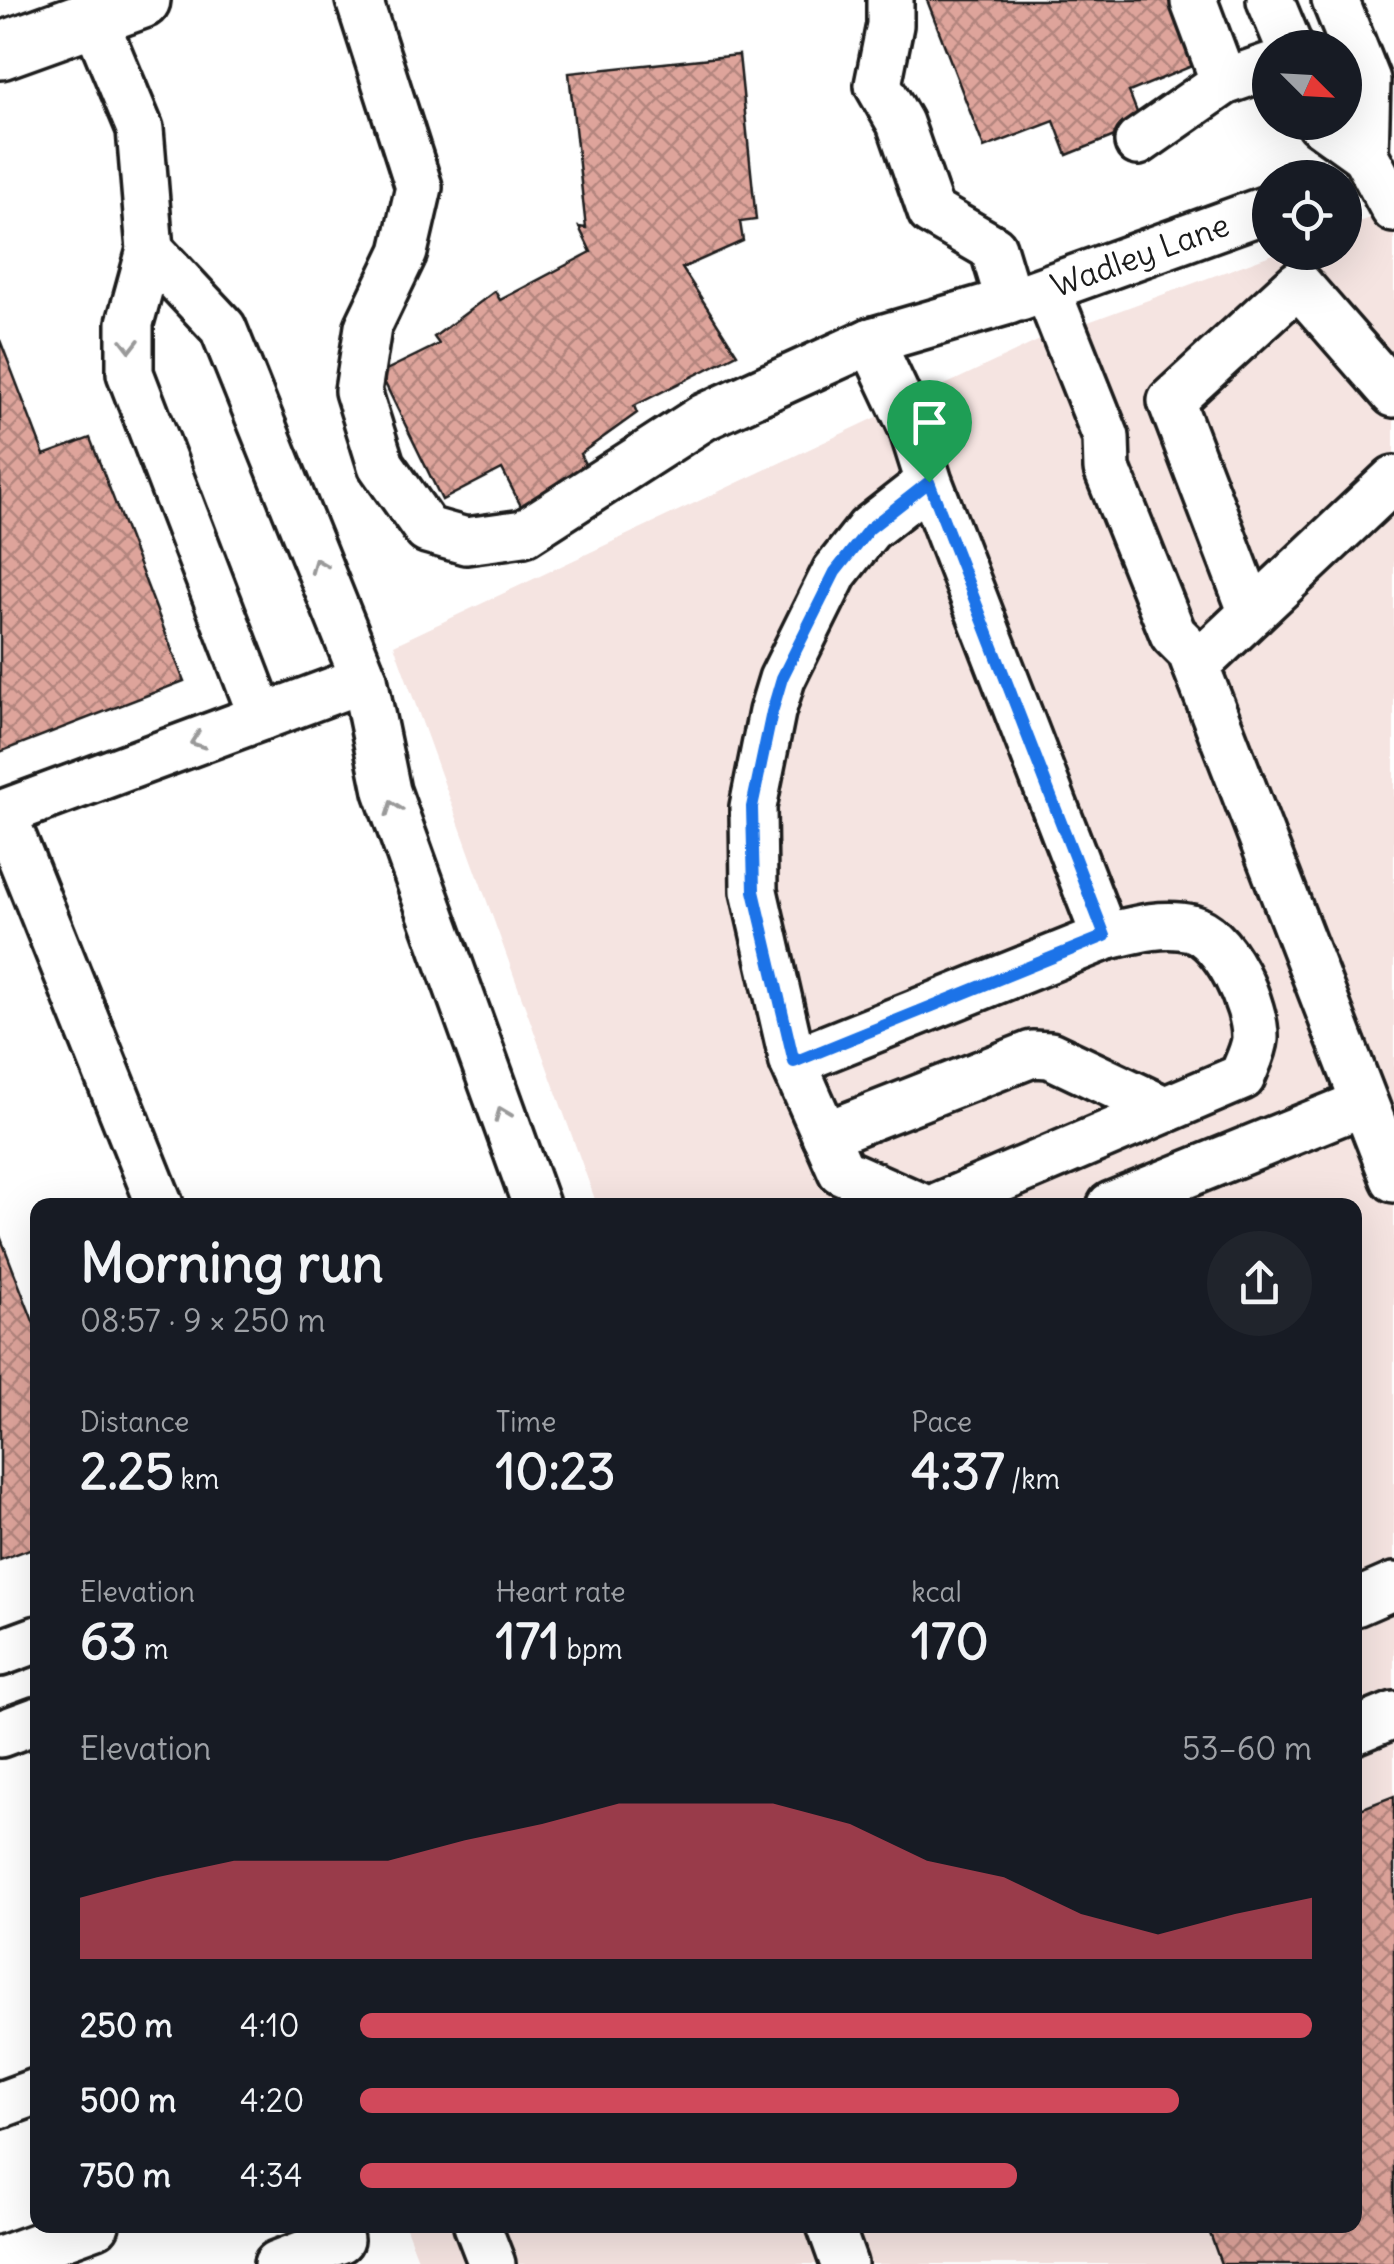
<!DOCTYPE html>
<meta charset="utf-8">
<style>
:root{--surface:#171b24;--page:#20242c;--text:#f1f3f6;--muted:#9ea1a6;--accent:#d1495b}
body{margin:0;font-family:Delius,sans-serif;background:var(--page);color:var(--text);height:100vh;display:flex;flex-direction:column;font-size:38px;white-space:nowrap}
*{box-sizing:border-box;margin:0}
p{font-size:32px;color:var(--muted)}
.icon{flex:none;width:55px;height:55px;fill:none;stroke:currentColor;stroke-width:2;stroke-linecap:round;stroke-linejoin:round}
.map{position:relative;flex:1;overflow:hidden}
.side{position:absolute;left:30px;top:1198px;width:1332px;height:1035px;display:flex;flex-direction:column;background:var(--surface);border-radius:20px;box-shadow:0 10px 40px #0002}
.side>*{flex:none}
.needle{width:65px;rotate:114deg}
.controls{position:absolute;left:1252px;top:30px;display:grid;gap:20px}
.controls a{display:grid;place-items:center;width:110px;height:110px;border-radius:50%;background:var(--surface);box-shadow:0 10px 40px #0002;font-size:50px}
.pin{position:absolute;display:grid;place-items:center;width:85px;height:85px;color:#fff;margin:-102px -42px;border-radius:50% 50% 50% 0;rotate:-45deg;box-shadow:0 0 10px #0007}
.pin .icon{rotate:45deg}
.round{display:grid;place-items:center;flex:none;width:105px;height:105px;border-radius:52px;background:var(--page)}
.head{display:flex;align-items:center;justify-content:space-between;height:170px;padding:0 50px}
h1{font-size:55px;font-weight:800;line-height:75px}
.figures{display:grid;grid-template-columns:repeat(3,1fr);gap:15px;height:170px;padding:10px 50px}
.figures div{display:grid;align-content:center}
.figures b{font-size:50px;font-weight:800}
.figures small{font-size:28px;font-weight:400}
.figures p{font-size:28px}
.chart{height:280px;padding:20px 50px}
.chart p{display:flex;justify-content:space-between}
.chart svg{width:100%;height:180px;margin-top:10px;fill:var(--accent);opacity:.7}
ul{padding:0 50px;list-style:none;font-size:32px}
li{display:grid;grid-template-columns:160px 120px 1fr;align-items:center;height:75px}
li i{height:25px;border-radius:12px;background:var(--accent)}
.map>svg:first-child{display:block}
.built{fill:#f5e4e1}
.building{fill:url(#building-cross-hatch);stroke:#1c1c1c;stroke-width:2.5}
.lines{fill:none;stroke-linecap:round;stroke-linejoin:round}
.minor-casing{stroke:#1c1c1c;stroke-width:52}
.major-casing{stroke:#1c1c1c;stroke-width:62}
.minor{stroke:#fff;stroke-width:45}
.major{stroke:#fff;stroke-width:55}
.oneway{stroke:#999}
.route-casing{stroke:#fff;stroke-width:20}
.route{stroke:#1a73e8;stroke-width:12}
.labels{text-anchor:middle;dominant-baseline:central;stroke-width:9;stroke-linejoin:round;paint-order:stroke}
.street-label{font-size:32px;fill:#1c1c1c;stroke:#fff}
</style>
<div class="map">
<svg width="1394" height="2264" viewBox="0 0 1394 2264">
<defs>
<pattern id="building-cross-hatch" width="8" height="8" patternUnits="userSpaceOnUse" patternTransform="scale(2.5)"><rect width="8" height="8" fill="#dea49b"/><path d="M0 0l8 8M0 8l8-8" fill="none" stroke="#b3857e"/></pattern>
</defs>
<rect width="100%" height="100%" fill="#fff"/>
<filter id="ink" filterUnits="userSpaceOnUse"><feTurbulence type="fractalNoise" baseFrequency=".01" numOctaves="2"/><feDisplacementMap in="SourceGraphic" scale="20" xChannelSelector="R" yChannelSelector="G"/><feConvolveMatrix kernelMatrix="1 2 1 2 8 2 1 2 1" color-interpolation-filters="sRGB"/></filter>
<g filter="url(#ink)">
<!-- built -->
<polygon class="built" points="1394,209 1394,2264 420,2264 405,2225 1355,2225 1355,1205 597,1205 394,645 1042,339 1276,253 1345,252 1345,227"/>
<!-- building -->
<g class="building">
<polygon points="927,0 1200,0 1197,64 1129,92 1142,125 1067,155 1054,121 984,148"/>
<polygon points="739,55 756,220 740,222 743,241 682,268 737,354 634,406 637,413 580,454 590,474 522,508 502,469 442,500 380,373 439,344 434,337 495,291 500,300 591,252 579,227 586,228 569,73"/>
<polygon points="0,340 44,455 90,438 184,681 0,752"/>
<polygon points="0,1236 38,1334 38,1546 0,1560"/>
<polygon points="1394,1796 1394,2264 1221,2264 1207,2225 1355,2225 1355,1811"/>
</g>
<g class="lines">
<defs>
<g id="minor">
<polyline points="359,0 419,187 404,252 368,327 358,391 381,465 427,530 466,541 524,533 704,417 871,341 1009,301 993,248 931,212 900,123 878,85 890,25 890,0"/>
<polyline points="1270,0 1290,48"/>
<polyline points="1335,0 1367,80 1365,155 1394,209"/>
<polyline points="1194,2 1224,82"/>
<polyline points="94,18 140,129 150,250 130,323 130,373 262,717 3,813 160,1205"/>
<polyline points="1319,122 1365,155"/>
<polyline points="1138,142 1224,82 1270,66"/>
<polyline points="150,250 223,328 240,370 364,679 387,791 536,1205"/>
<polyline points="1047,289 1106,437 1107,469 1173,634 1190,651 1394,1179"/>
<polyline points="1020,298 1270,208"/>
<polyline points="871,341 912,428 929,482 869,529 835,572 782,679 772,712 753,807 754,891 793,1062 1105,937 929,482"/>
<polyline points="1252,613 1171,401 1298,284 1394,394"/>
<polyline points="1196,666 1394,479"/>
<polyline points="262,717 364,679"/>
<polyline points="793,1062 841,1171 918,1205"/>
<polyline points="825,1135 1032,1054 1050,1055 1164,1109"/>
<path d="M940,1205L1242,1077C1246,1066 1254,1051 1255,1039C1256,1006 1225,937 1191,928C1162,921 1133,930 1105,937"/>
<polyline points="1111,1205 1361,1104"/>
<polyline points="1355,1603 1394,1586"/>
<polyline points="0,1653 38,1639"/>
<polyline points="1355,1731 1394,1715"/>
<polyline points="0,1734 38,1720"/>
<polyline points="0,2105 38,2091"/>
<polyline points="477,2225 492,2264"/>
<polyline points="830,2225 844,2264"/>
<polyline points="0,2260 96,2225"/>
<polyline points="277,2264 340,2240"/>
</g>
<polyline id="major" points="0,51 142,0"/>
</defs>
<!-- minor casing -->
<use href="#minor" class="minor-casing"/>
<!-- major casing -->
<use href="#major" class="major-casing"/>
<!-- minor -->
<use href="#minor" class="minor"/>
<!-- major -->
<use href="#major" class="major"/>
</g>
<!-- one-way arrows -->
<defs><path id="oneway-chevron" d="M-2-3.5L2.5 0L-2 3.5" fill="none" stroke-width="1.6" stroke-linecap="round" stroke-linejoin="round" transform="scale(2.5)"/></defs>
<g class="oneway">
<use href="#oneway-chevron" transform="translate(130 345) rotate(90)"/>
<use href="#oneway-chevron" transform="translate(318 565) rotate(-112)"/>
<use href="#oneway-chevron" transform="translate(197 741) rotate(160)"/>
<use href="#oneway-chevron" transform="translate(393 808) rotate(-110)"/>
<use href="#oneway-chevron" transform="translate(502 1114) rotate(-111)"/>
</g>
</g>
<g class="lines" filter="url(#ink)">
<defs>
<polygon id="route" points="929,482 1105,936 794,1062 754,891 752,807 772,712 782,678 835,572 869,529"/>
</defs>
<!-- route casing -->
<use href="#route" class="route-casing"/>
<!-- route -->
<use href="#route" class="route"/>
</g>
<g class="labels">
<!-- street labels -->
<g class="street-label">
<text transform="translate(1140 255) rotate(-20)">Wadley Lane</text>
</g>
</g>
</svg>
<div class="controls">
<a><svg class="needle" viewBox="-14 -14 28 28"><path d="M0-13l5 13h-10z" fill="#e53935"/><path d="M0 13l5-13h-10z" fill="#9ea1a6"/></svg></a>
<a><svg class="icon" aria-label="locate" viewBox="0 0 24 24"><circle cx="12" cy="12" r="6"/><path d="M12 2v4M12 18v4M2 12h4M18 12h4"/></svg></a>
</div>
<div class="pin" style="left:929px;top:482px;background:#1e9e55"><svg class="icon" aria-label="arrive" viewBox="0 0 24 24"><path d="M6 21V4h12l-3 4 3 4H6"/></svg></div>
<section class="side">
<div class="head"><div><h1>Morning run</h1><p>08:57 · 9 × 250 m</p></div><a class="round"><svg class="icon" aria-label="share" viewBox="0 0 24 24"><path d="M12 15V3M7 8l5-5 5 5M5 13v7h14v-7"/></svg></a></div>
<div class="figures">
<div><p>Distance</p><b>2.25<small> km</small></b></div>
<div><p>Time</p><b>10:23</b></div>
<div><p>Pace</p><b>4:37<small> /km</small></b></div>
</div>
<div class="figures">
<div><p>Elevation</p><b>63<small> m</small></b></div>
<div><p>Heart rate</p><b>171<small> bpm</small></b></div>
<div><p>kcal</p><b>170</b></div>
</div>
<div class="chart"><p><span>Elevation</span>53–60 m</p>
<svg viewBox="0 0 160 44" preserveAspectRatio="none"><path d="M0 44V29L10 24L20 20L30 20L40 20L50 15L60 11L70 6L80 6L90 6L100 11L110 20L120 24L130 33L140 38L150 33L160 29V44z"/></svg>
</div>
<ul>
<li><b>250 m</b>4:10<i style="width:100%"></i></li>
<li><b>500 m</b>4:20<i style="width:86%"></i></li>
<li><b>750 m</b>4:34<i style="width:69%"></i></li>
</ul>
</section>
</div>
